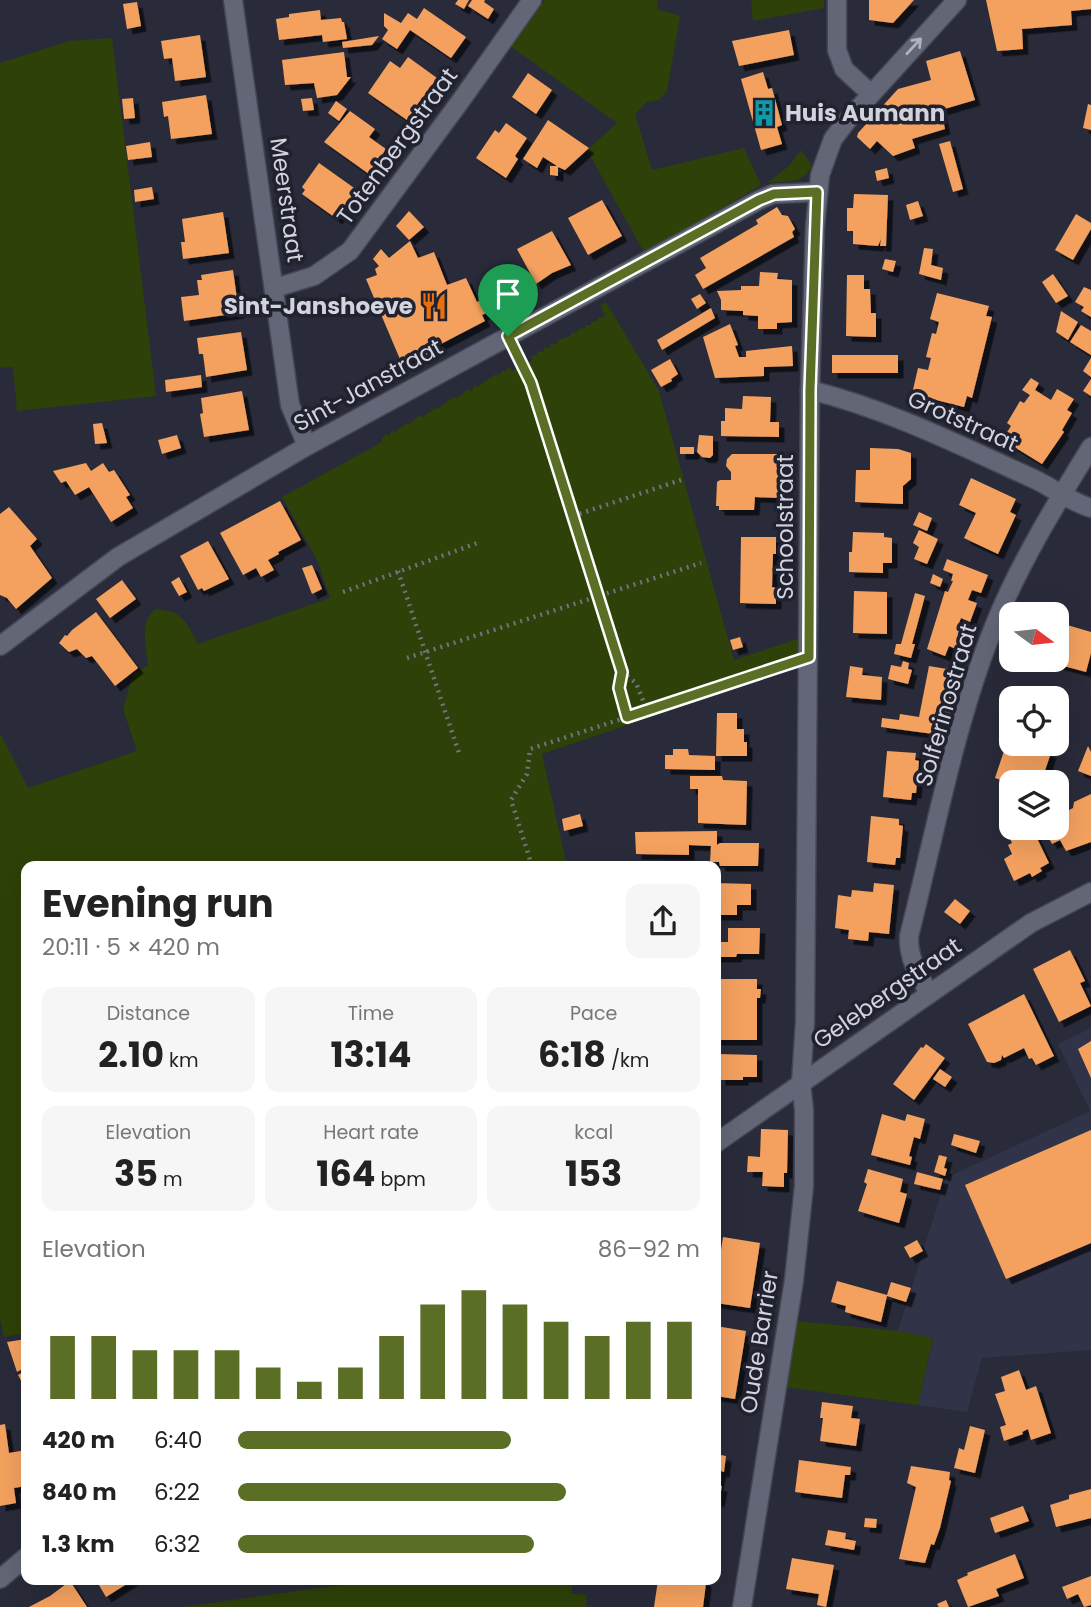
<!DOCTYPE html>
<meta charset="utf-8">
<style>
:root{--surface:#fff;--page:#f6f6f6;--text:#222;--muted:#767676;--accent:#5a6e26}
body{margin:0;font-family:Poppins,sans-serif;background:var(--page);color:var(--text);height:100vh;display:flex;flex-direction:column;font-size:26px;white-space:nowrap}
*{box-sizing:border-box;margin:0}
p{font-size:23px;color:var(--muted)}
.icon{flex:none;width:38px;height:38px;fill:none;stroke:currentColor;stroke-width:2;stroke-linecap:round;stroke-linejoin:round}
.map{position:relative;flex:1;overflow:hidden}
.side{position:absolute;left:21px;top:861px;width:700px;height:724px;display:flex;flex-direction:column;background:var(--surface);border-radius:14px;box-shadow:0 7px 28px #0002}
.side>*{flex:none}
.needle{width:46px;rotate:105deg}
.tools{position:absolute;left:999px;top:602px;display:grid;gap:14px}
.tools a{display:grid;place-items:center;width:70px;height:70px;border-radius:14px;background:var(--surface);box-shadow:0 7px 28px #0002;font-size:35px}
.pin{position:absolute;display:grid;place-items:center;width:60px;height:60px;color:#fff;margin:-72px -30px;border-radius:50% 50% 50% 0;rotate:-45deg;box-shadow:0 0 7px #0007}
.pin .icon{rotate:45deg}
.round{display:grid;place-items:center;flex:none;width:74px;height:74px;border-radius:14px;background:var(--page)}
.headline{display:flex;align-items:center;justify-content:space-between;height:119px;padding:0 21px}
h1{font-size:38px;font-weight:700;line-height:52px}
.figures{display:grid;grid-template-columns:repeat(3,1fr);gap:10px;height:119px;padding:7px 21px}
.figures div{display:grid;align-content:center;border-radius:14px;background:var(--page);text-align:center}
.figures b{font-size:35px;font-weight:700}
.figures small{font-size:19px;font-weight:400}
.figures p{font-size:19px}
.chart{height:196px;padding:14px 21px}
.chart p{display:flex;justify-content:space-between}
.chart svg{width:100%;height:126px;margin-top:7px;stroke:var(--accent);stroke-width:6}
ul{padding:0 21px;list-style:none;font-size:23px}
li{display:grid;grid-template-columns:112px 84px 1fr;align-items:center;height:52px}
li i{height:18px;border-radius:9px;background:var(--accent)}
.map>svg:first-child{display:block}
.built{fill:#313348}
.green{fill:#2d4108}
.building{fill:#f4a15f;filter:url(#shadow)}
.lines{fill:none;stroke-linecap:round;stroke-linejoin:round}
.minor-casing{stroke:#444652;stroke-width:21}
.path{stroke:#71727f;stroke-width:4.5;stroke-dasharray:2 5;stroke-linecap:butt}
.minor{stroke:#636677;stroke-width:18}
.oneway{stroke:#b1b2be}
.route-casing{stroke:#fff;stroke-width:14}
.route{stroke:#5a6e26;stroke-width:9}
.labels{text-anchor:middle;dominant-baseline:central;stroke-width:7;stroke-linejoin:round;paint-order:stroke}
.poi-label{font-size:23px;font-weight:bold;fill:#d2d3dd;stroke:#202230;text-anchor:start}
.street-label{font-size:23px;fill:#d2d3dd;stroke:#202230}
</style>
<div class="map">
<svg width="1091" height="1607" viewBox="0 0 1091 1607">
<defs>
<filter id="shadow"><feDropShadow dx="5.5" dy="5.5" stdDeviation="0" flood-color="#0009"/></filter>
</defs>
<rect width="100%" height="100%" fill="#292b3a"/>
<!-- built -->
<polygon class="built" points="1091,1028 1091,1350 982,1358 967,1412 918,1405 933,1339 898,1331 946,1178 1090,1111 1058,1044"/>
<!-- green -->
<g class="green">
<polygon points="545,0 658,0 657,9 680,16 667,91 659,100 647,102 635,114 652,170 744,148 761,185 645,254 587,150 617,123 509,45"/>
<polygon points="751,0 824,0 824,8 753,21"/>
<polygon points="112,38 156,396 17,411 13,367 0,368 0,63 69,41"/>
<path d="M801,150L812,166C801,186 786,180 767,183L789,166Z"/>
<path d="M606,302L659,391L734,660L800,638L799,667L542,754L567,866H26V1333L4,1337L0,1319V733L28,788L137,751L123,709L133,674L148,665C146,646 139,624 155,609C184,612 185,620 198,644L330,598L318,562L282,497L382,442L381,440L386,434L389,436L393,430L395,432L400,427L402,428L407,423L409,424L420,415L423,417L428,412L430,413L434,408L437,409L454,397L457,398L468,389L471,391L475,385L477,387L496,374L498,376L503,370L505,372L510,367L512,371L533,360L531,356L537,355V352L544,351V348L551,347V344H558L557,340L571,336V333L578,332V329L585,328V325H591V322L598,321V318L605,317L601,305Z"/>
<polygon points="796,1321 898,1331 933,1338 918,1405 785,1387"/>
<polygon points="376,1580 574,1580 571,1593 587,1595 586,1607 183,1607"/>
</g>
<!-- building -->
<g class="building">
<polygon points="458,0 469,0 464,9 455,4"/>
<polygon points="472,0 485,0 484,2 494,9 488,19 468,6"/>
<polygon points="869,0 914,0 893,23 869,20"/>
<polygon points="986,0 1091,0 1091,9 1071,11 1072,25 1022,29 1023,49 997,51"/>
<polygon points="137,2 141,26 127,29 123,4"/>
<polygon points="424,8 466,37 451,58 410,30 397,49 382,39 388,30 384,26 384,13 401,23 408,13 417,19"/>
<polygon points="320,10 321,20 341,18 342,22 344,22 347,39 323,42 322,35 279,40 276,19 289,17 289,14"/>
<polygon points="789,30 794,55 739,66 732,41"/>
<polygon points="200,35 206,77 175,81 172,58 164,59 161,41"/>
<polygon points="379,36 372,45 343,48 342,42"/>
<polygon points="960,51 975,100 941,110 945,129 912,139 915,148 893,156 877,141 870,149 857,137 858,133 898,89 931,80 926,61"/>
<polygon points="344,52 347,77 351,77 337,95 317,98 314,83 285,85 282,60"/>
<polygon points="408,57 437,78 407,120 368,93 390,61 400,68"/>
<polygon points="763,72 768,89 772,88 778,110 782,125 777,127 782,144 761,150 741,79"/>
<polygon points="528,73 552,90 536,114 512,97"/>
<polygon points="206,95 212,134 171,139 168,116 164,117 162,102"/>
<polygon points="133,98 135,118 124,119 122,99"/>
<polygon points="312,98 314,110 303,111 301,99"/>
<polygon points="336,101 347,109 339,121 328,113"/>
<polygon points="1088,104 1091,105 1091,130 1083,128"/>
<polygon points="350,111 375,129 369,137 386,149 369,174 324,142"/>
<polygon points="548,120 589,148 565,170 558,167 558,176 550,175 550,166 557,166 543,157 537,168 523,159"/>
<polygon points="506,123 527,138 515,156 518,159 506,178 476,158 495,130 499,133"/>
<polygon points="950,141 963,189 953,192 939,144"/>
<polygon points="150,142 152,157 128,160 126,146"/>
<polygon points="319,163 357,190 337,219 302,194 305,190 302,187"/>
<polygon points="887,168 889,178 877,181 875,171"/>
<polygon points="152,187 154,199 135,202 134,190"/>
<polygon points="854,194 888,195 886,246 880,246 881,239 878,246 853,244 853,231 847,231 847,208 853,208"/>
<polygon points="602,200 622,236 588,255 568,218"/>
<polygon points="918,201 923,216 910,220 906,205"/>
<polygon points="777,207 782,215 788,216 795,229 792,232 794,237 703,289 695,275 706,268 700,258 758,224 756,220"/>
<polygon points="409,211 424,227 409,240 396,226"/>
<polygon points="223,212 229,253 183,259 181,242 185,242 182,219"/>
<polygon points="1076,214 1091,223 1091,229 1073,260 1055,250"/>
<polygon points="552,231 571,265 552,273 536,284 517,249"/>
<polygon points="410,241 418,258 434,252 447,285 466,278 477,302 487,297 493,310 482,315 485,321 437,346 438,350 402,364 366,279 377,275 375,269 379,266 373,259 381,249 389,258"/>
<polygon points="924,248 933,249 931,265 943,268 941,280 919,274"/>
<polygon points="885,259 896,261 893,272 882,269"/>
<polygon points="233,270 239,313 184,321 181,297 199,295 197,280 202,280 201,275"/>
<polygon points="760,272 778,273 777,279 792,280 792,322 777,323 777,329 758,329 758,316 743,315 743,311 721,310 721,300 717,291 741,290 741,286 759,286"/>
<polygon points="1053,274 1068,296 1056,303 1042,282"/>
<polygon points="847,275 864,275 864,289 870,289 871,313 876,313 876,337 846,336"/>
<polygon points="1084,287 1091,290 1091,317 1081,311 1084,307 1075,302"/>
<polygon points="514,288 517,295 500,304 497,297"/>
<polygon points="937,293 989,306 986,316 992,317 972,398 967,396 964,407 912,394 918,368 928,370 931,358 926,357 932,333 936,334 939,322 930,319"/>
<polygon points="700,294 706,303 697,309 691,299"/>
<polygon points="711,308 715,318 662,350 657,340"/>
<polygon points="1061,311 1078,322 1068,340 1056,332"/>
<polygon points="730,324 738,345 735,346 739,357 746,357 746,351 792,346 793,366 764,367 764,376 715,378 703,337"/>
<polygon points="1081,325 1091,331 1091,355 1070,342"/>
<polygon points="241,332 247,370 206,377 203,354 199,354 197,338"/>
<rect x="832" y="355" width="66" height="18"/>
<polygon points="1091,358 1091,377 1083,371"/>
<polygon points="670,359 678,374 671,379 672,381 661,387 651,370"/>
<polygon points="201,375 202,387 166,392 165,380"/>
<polygon points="1031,378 1039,383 1035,390 1051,400 1057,389 1074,399 1067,410 1072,413 1062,430 1064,432 1042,464 1011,445 1014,439 1006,434 1011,426 1007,423 1020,401 1024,403 1030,395 1022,390"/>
<polygon points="1091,379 1091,396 1083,391"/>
<polygon points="242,391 249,430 204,437 200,414 203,413 201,398"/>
<polygon points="743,396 771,397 770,422 779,422 779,437 721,436 721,421 725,421 725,408 742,409"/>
<polygon points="102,423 107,443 95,444 93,424"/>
<polygon points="177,435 181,448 162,454 158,440"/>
<polygon points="699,435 713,436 713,455 710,458 702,457 697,452"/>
<rect x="680" y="447" width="14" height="7"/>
<polygon points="870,448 898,449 911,453 911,479 903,486 903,504 855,502 856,470 870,470"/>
<polygon points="732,454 778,454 779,498 755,497 754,510 719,510 719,506 716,506 717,482 720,480 731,480 731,472 726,466 727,459"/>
<polygon points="86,463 91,471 103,463 109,472 114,470 130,495 126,497 133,508 111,522 89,487 75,495 66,481 61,483 53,471"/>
<polygon points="971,478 1016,499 1010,512 1016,515 998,554 964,538 976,513 959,505"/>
<polygon points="280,501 301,540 278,552 279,554 268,560 274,570 261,577 256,568 243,575 220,533"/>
<polygon points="9,507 37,539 30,546 52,578 16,609 7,598 0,595 0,514"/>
<polygon points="919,512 932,518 927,531 913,525"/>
<polygon points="919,530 938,539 927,564 914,559 919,547 913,543"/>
<polygon points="853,532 884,533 884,537 892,538 892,563 883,563 883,573 849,572 849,552 852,552"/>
<polygon points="741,537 776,537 776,554 773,554 772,587 776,588 776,604 740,603"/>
<polygon points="208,541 229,579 204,591 202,588 198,590 180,556"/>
<polygon points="947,559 988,575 981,593 972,590 968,600 977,603 970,622 961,618 957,628 966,632 958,650 949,646 945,656 927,649 945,591 948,592 953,581 951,581 953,574 943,570"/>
<polygon points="312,565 322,589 312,594 302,568"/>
<polygon points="933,574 943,579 940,587 930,583"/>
<polygon points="179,577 187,592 179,596 171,582"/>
<polygon points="122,580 136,599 110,618 96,599"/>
<polygon points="854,591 887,592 887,634 853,633"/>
<polygon points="915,593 925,596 912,644 915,644 911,658 894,654 896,644 901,644"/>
<polygon points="96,612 138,668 115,686 92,656 86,658 77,649 69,652 59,643 65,635 67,636 72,630"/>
<polygon points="1057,622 1091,632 1091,653 1086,672 1045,661 1057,660"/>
<polygon points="740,637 743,647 733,650 730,640"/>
<polygon points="903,661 909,663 908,669 912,670 908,684 888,679 891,665 901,667"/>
<polygon points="850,666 863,668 862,675 882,677 881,700 846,697"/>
<polygon points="929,666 959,671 949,722 943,722 941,735 881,727 882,718 899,720 900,714 919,717"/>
<polygon points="717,713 737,713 737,729 744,729 744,742 747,742 747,756 716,756"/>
<polygon points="1008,739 1012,740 1012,744 1022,744 1051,753 1041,782 1012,782 1012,796 1006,794 1010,783 995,778"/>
<polygon points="1088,746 1091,752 1091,776 1078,771"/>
<polygon points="673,749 688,749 689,755 715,756 715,770 665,769 665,755 673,755"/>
<polygon points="887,751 916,753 915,760 919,761 916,793 912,793 911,800 883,797"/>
<polygon points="690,776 722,776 723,780 747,781 746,825 698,823 698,789 690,789"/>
<polygon points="1091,794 1091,842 1066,851 1060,840 1052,844 1045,831 1057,828 1057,816 1073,808 1074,802"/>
<polygon points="580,814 583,826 564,831 562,819"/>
<polygon points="871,816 899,819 899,825 903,826 900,858 896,858 895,865 867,862"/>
<polygon points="1012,822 1012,828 1032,828 1049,863 1040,868 1042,871 1032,877 1030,873 1014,881 1004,859 1012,854 1008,845 1012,843 1004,826"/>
<polygon points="717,831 717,845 720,843 759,843 758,866 720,866 719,862 710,862 711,846 689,845 689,855 636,854 635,832"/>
<polygon points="716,883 751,884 751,905 737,905 737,915 716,915"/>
<polygon points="874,883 894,885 889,934 869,932 868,941 848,939 849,930 835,928 838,895 851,897 852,890 873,892"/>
<polygon points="955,899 970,911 960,924 944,912"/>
<polygon points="728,928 760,928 759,954 737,954 736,957 716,957 716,942 728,942"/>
<polygon points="1070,950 1085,981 1080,983 1091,1006 1059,1022 1033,969"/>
<polygon points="716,979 757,979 757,989 761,989 760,998 757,998 757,1040 716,1040 716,1026 720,1026 720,1015 716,1015"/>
<polygon points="1024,994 1054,1056 1036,1065 1032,1058 1029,1059 1024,1048 1004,1058 1002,1055 1001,1060 994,1063 987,1062 968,1024"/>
<polygon points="1091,1041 1091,1078 1078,1049"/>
<polygon points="926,1044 945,1058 914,1100 893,1084 921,1047 923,1048"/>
<polygon points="719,1054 757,1055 757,1077 743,1077 743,1080 720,1080"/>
<polygon points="940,1069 952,1077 945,1087 933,1079"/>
<polygon points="882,1114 905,1121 907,1114 925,1119 920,1139 914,1137 909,1156 912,1157 910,1165 871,1155"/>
<polygon points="761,1129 788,1130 787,1173 784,1173 784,1187 762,1186 763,1172 747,1172 748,1156 760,1157"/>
<polygon points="1091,1130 1091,1243 1006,1279 965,1185"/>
<polygon points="954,1134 980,1141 976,1153 951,1145"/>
<polygon points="939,1155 947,1157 944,1168 947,1169 945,1176 934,1172"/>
<polygon points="868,1169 903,1179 900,1192 907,1194 899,1223 858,1211 867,1184 864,1182"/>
<polygon points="917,1172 943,1179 940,1190 914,1184"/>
<polygon points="723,1237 760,1243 750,1308 716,1303 716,1269 718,1269"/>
<polygon points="917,1240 923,1251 910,1258 904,1247"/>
<polygon points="837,1281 887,1295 891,1282 911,1288 906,1302 887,1296 881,1322 845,1312 846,1306 831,1302"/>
<polygon points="716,1326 746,1331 735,1399 716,1396"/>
<polygon points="26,1339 26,1367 17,1372 7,1342"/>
<polygon points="26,1370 26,1390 18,1375"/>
<polygon points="1019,1370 1026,1390 1036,1386 1051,1433 1031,1440 1028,1429 1022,1432 1023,1434 1004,1441 1000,1427 1006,1425 995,1394 1005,1391 1001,1377"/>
<polygon points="822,1402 853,1406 851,1418 860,1419 856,1446 820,1441 823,1418 820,1418"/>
<polygon points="5,1424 9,1453 26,1450 26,1486 14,1488 16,1503 0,1506 0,1425"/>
<polygon points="970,1426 985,1430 975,1473 954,1468 959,1448 964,1450"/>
<polygon points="716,1454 726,1456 724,1472 721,1471 719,1479 718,1486 722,1486 719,1502 716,1501"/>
<polygon points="799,1460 851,1467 850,1475 845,1475 842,1498 795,1492"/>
<polygon points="911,1466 950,1472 949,1480 951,1481 940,1528 934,1545 931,1544 925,1563 899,1559 916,1487 907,1483"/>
<polygon points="1091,1489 1091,1518 1056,1527 1050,1505 1069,1499 1069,1495"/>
<polygon points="1023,1506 1029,1521 995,1533 990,1518"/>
<polygon points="865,1518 877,1519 876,1528 864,1527"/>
<polygon points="828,1530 846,1533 845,1539 856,1541 854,1550 825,1545"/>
<polygon points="1015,1554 1024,1578 996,1589 999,1596 968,1607 957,1580 968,1575 967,1573"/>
<polygon points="792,1558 834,1565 826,1607 817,1605 819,1594 786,1589"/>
<polygon points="1091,1576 1091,1605 1084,1607 1078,1594 1067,1599 1062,1587"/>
<polygon points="96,1580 133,1580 106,1597"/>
<polygon points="658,1580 705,1580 706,1583 703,1607 654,1607"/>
<polygon points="70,1581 87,1607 29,1607 50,1596"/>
<polygon points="946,1600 949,1607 939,1607 937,1604"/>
</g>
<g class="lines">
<defs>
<g id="minor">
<polyline points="233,0 290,405 307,446"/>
<polyline points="837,0 837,50 844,69 870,93"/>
<polyline points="275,288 314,276 350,251 462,99 532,0"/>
<path d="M810,390C890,410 959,445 1034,479C1053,488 1071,502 1091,508"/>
<polyline points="0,646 118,557 307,446 759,200 773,194 817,192"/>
<path d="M929,993C918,974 908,958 909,936C935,834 955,722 995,624C1020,562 1056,504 1091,447"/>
<polyline points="716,1143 1031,923 1091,892"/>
<polyline points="0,1579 26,1557"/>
<polyline points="742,1607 794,1280 804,1186 804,1110 801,1083 805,1021 810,390 815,227 820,175 833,139 846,122 957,0"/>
</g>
</defs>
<!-- minor casing -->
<use href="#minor" class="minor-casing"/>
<!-- path -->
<g class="path">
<polyline points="516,353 531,383 622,672 636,683 647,710"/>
<polyline points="573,516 681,480"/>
<polyline points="398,571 459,753"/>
<polyline points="343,592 480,542"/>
<polyline points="407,658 701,563"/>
<polyline points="622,672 619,688 627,717"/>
<polyline points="532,866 511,800 527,774 530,749 792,663"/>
</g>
<!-- minor -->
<use href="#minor" class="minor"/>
</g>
<!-- one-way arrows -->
<defs><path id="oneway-shaft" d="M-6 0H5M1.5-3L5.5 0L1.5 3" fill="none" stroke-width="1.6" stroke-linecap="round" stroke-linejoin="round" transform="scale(1.75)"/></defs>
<use class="oneway" href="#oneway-shaft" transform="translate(914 46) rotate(-47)"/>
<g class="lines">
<defs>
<polygon id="route" points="817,192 810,390 809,657 627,717 619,688 622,672 531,383 508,336 759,200 774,194"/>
</defs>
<!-- route casing -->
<use href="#route" class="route-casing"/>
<!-- route -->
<use href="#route" class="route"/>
</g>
<!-- icons -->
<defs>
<symbol id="building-bare" viewBox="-9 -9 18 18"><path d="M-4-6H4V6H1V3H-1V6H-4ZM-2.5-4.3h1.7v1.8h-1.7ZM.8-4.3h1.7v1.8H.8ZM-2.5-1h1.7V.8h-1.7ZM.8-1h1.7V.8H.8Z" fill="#0f9aa8" stroke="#202230" stroke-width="2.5" paint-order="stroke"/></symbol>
<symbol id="restaurant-bare" viewBox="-9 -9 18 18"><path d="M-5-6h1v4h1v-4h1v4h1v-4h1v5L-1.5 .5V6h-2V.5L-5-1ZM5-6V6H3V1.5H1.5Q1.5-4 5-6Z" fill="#e8710a" stroke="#202230" stroke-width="2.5" paint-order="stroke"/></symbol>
</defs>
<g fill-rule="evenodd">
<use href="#building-bare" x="745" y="94" width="38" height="38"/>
<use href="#restaurant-bare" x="415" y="287" width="38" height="38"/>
</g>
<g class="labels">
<!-- poi labels -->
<g class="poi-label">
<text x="785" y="113">Huis Aumann</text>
<text x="413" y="306" text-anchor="end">Sint-Janshoeve</text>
</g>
<!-- street labels -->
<g class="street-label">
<text transform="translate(397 146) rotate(-54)">Totenbergstraat</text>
<text transform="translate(287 200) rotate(82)">Meerstraat</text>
<text transform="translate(368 385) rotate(-29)">Sint-Janstraat</text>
<text transform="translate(963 421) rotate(24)">Grotstraat</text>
<text transform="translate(785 527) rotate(-90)">Schoolstraat</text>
<text transform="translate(946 705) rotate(-74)">Solferinostraat</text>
<text transform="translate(887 993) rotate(-35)">Gelebergstraat</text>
<text transform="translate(759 1342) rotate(-81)">Oude Barrier</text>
</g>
</g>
</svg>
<div class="tools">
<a><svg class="needle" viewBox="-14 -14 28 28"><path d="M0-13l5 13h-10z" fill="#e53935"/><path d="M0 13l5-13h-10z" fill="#767676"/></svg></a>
<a><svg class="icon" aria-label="locate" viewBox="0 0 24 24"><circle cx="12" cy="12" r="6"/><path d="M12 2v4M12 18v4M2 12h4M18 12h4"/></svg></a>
<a><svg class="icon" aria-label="layers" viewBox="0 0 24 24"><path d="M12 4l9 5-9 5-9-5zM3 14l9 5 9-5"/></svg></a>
</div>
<div class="pin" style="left:508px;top:336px;background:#1e9e55"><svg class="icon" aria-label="arrive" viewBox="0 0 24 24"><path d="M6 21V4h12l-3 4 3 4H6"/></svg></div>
<section class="side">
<div class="headline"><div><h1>Evening run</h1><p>20:11 · 5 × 420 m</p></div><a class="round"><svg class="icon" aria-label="share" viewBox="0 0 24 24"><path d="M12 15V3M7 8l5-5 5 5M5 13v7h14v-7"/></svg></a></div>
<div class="figures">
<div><p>Distance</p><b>2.10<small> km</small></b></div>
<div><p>Time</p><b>13:14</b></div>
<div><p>Pace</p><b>6:18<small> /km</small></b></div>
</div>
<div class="figures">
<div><p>Elevation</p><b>35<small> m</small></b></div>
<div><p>Heart rate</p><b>164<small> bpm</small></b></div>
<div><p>kcal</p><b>153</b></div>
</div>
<div class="chart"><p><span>Elevation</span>86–92 m</p>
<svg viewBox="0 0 160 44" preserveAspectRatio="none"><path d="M5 44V22M15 44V22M25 44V27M35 44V27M45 44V27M55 44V33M65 44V38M75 44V33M85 44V22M95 44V11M105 44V6M115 44V11M125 44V17M135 44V22M145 44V17M155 44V17"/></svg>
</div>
<ul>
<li><b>420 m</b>6:40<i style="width:59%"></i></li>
<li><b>840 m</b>6:22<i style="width:71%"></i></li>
<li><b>1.3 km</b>6:32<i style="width:64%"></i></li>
</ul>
</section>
</div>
